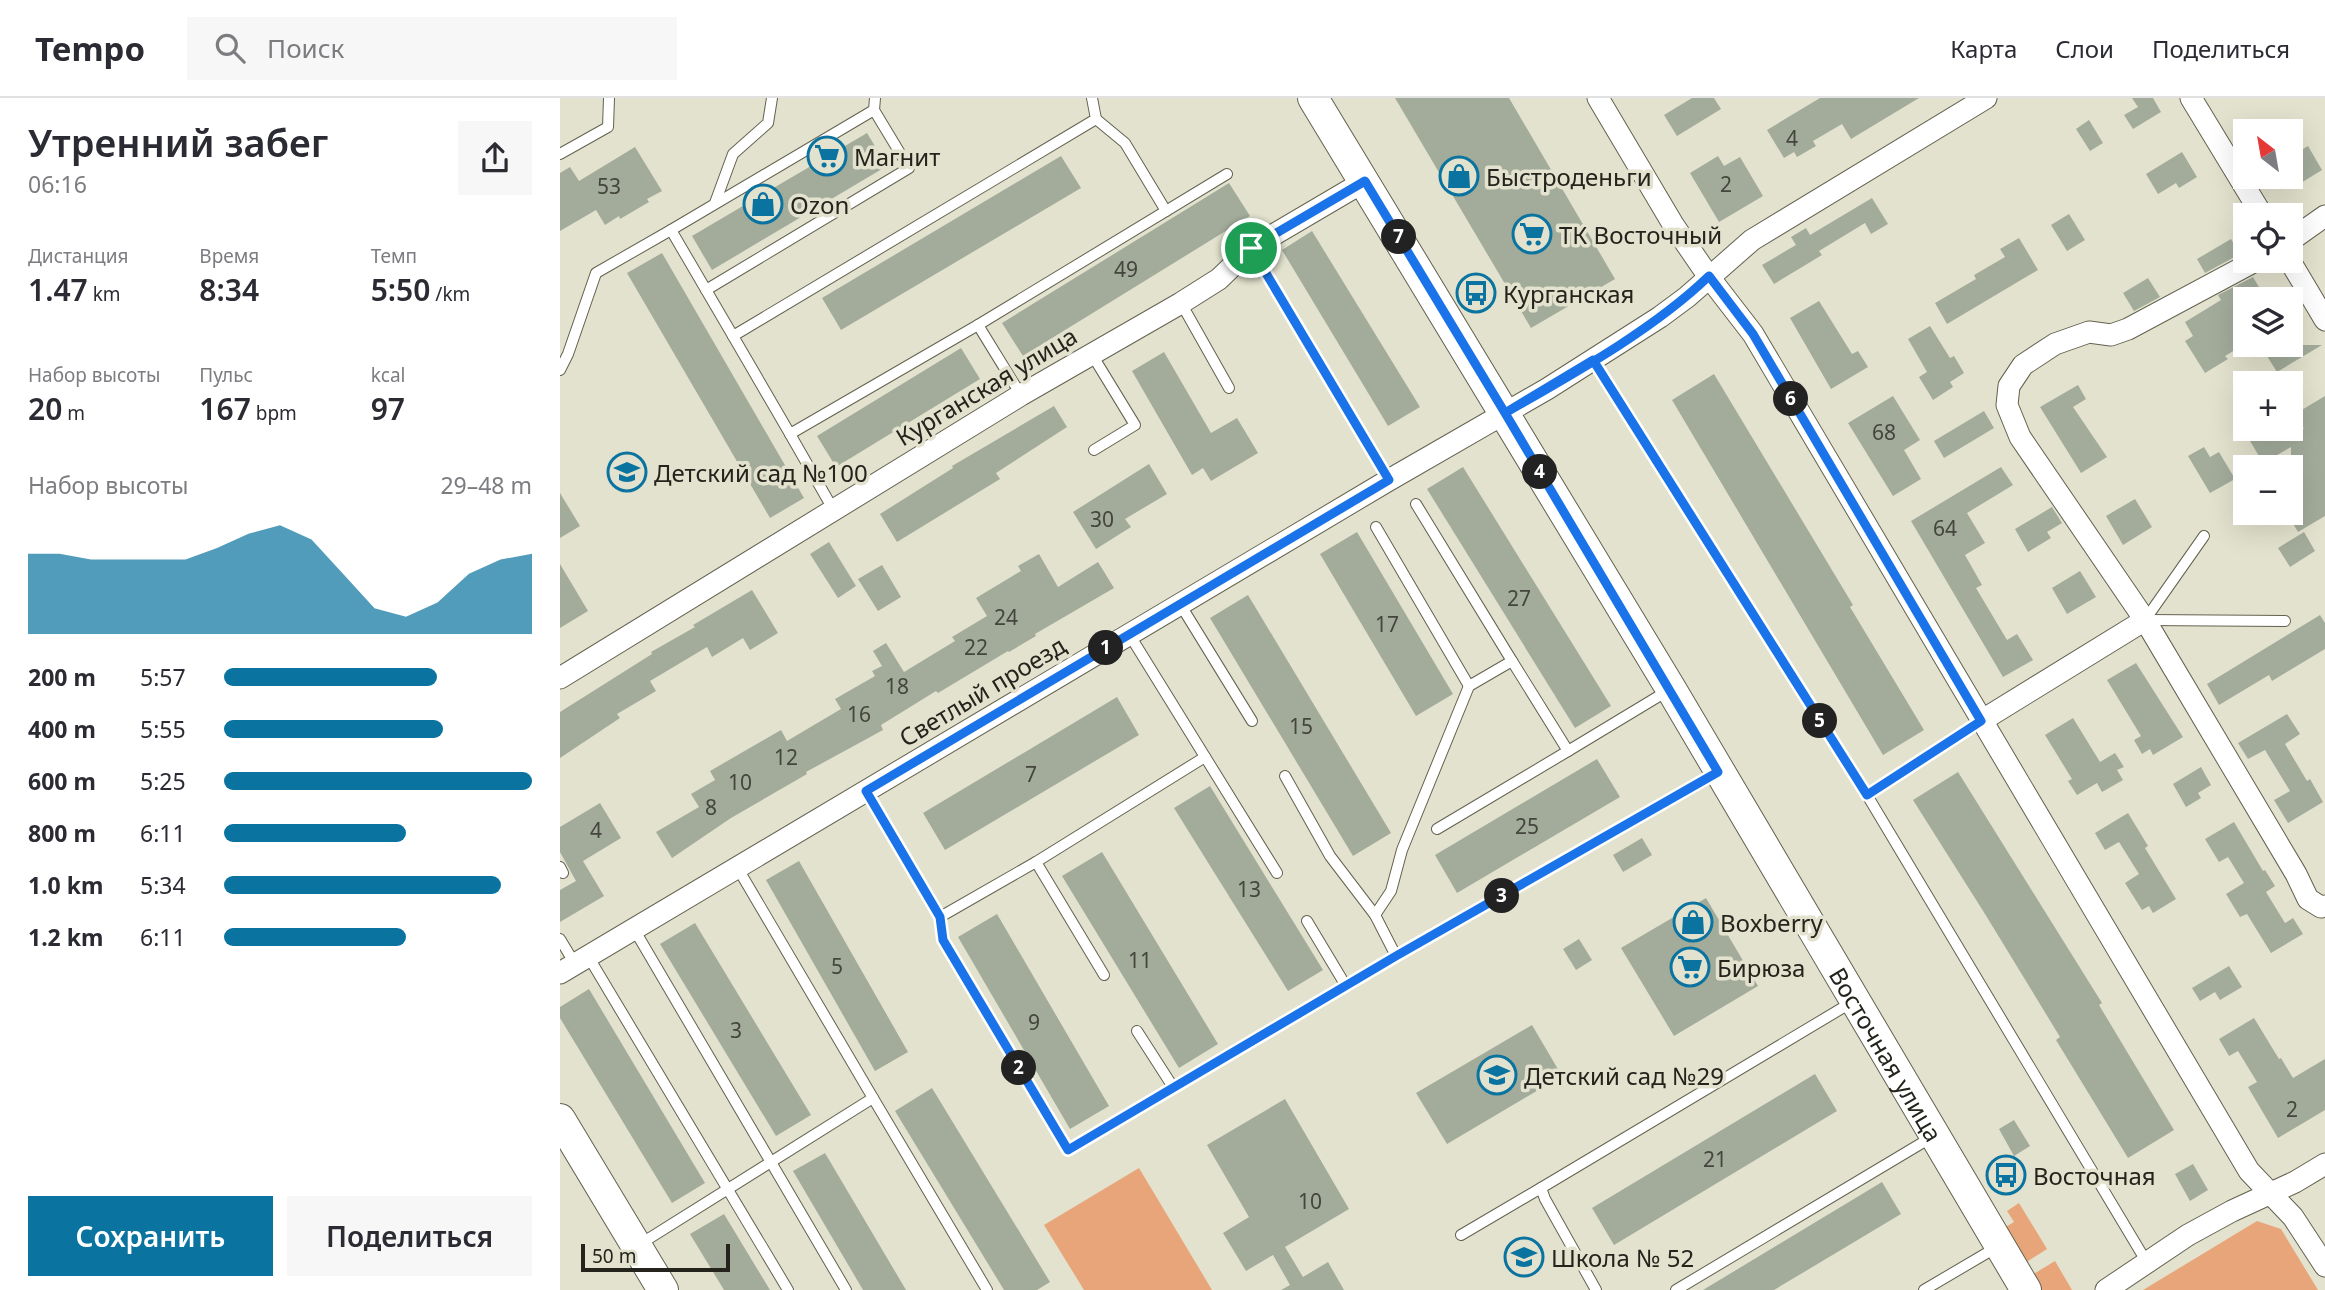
<!DOCTYPE html>
<html lang="ru">
<meta charset="utf-8">
<style>
:root{--surface:#fff;--page:#f7f7f7;--text:#2b2b33;--muted:#7c7c81;--line:#e1e1e2;--accent:#0a739f}
body{margin:0;font-family:"Noto Sans",sans-serif;background:var(--page);color:var(--text);height:100vh;display:flex;flex-direction:column;font-size:26px;white-space:nowrap}
*{box-sizing:border-box;margin:0}
p{font-size:23px;color:var(--muted)}
.icon{flex:none;width:38px;height:38px;fill:none;stroke:currentColor;stroke-width:2;stroke-linecap:round;stroke-linejoin:round}
.map{position:relative;flex:1;overflow:hidden}
.details{display:flex;flex-direction:column;background:var(--surface);width:560px}
.details>*{flex:none}
.needle{width:46px;rotate:329deg}
.fabs{position:absolute;left:1673px;top:21px;display:grid;gap:14px}
.fabs a{display:grid;place-items:center;width:70px;height:70px;border-radius:0px;background:var(--surface);box-shadow:0 7px 28px #0002;font-size:35px}
.scale{position:absolute;left:21px;bottom:18px;width:149px;box-sizing:border-box;padding-left:7px;border:4px solid #24231c;border-top:0;font-size:19px;line-height:24px;white-space:nowrap;color:#24231c;-webkit-text-stroke:5px #e3e2ce;paint-order:stroke}
.pin{position:absolute;display:grid;place-items:center;width:60px;height:60px;color:#fff;margin:-30px;border:4px solid #fff;border-radius:50%;box-shadow:0 2px 7px #0007}
.km{position:absolute;width:35px;height:35px;margin:-18px;border-radius:50%;background:#222;color:#fff;font-size:19px;line-height:35px;text-align:center}
.round{display:grid;place-items:center;flex:none;width:74px;height:74px;border-radius:0px;background:var(--page)}
.summary{display:flex;align-items:center;justify-content:space-between;height:119px;padding:0 28px}
h1{font-size:38px;font-weight:600;line-height:52px}
.stats{display:grid;grid-template-columns:repeat(3,1fr);gap:10px;height:119px;padding:7px 28px}
.stats div{display:grid;align-content:center}
.stats b{font-size:30px;font-weight:600}
.stats small{font-size:19px;font-weight:400}
.stats p{font-size:19px}
.chart{height:196px;padding:14px 28px}
.chart p{display:flex;justify-content:space-between}
.chart svg{width:100%;height:126px;margin-top:7px;fill:var(--accent);opacity:.7}
.cta{display:flex;gap:14px;margin-top:auto;padding:14px 28px}
.cta a{flex:1;height:80px;border-radius:0px;background:var(--accent);color:#fff;font-size:28px;font-weight:600;line-height:80px;text-align:center}
.cta a+a{background:var(--page);color:var(--text)}
ul{padding:0 28px;list-style:none;font-size:23px}
li{display:grid;grid-template-columns:112px 84px 1fr;align-items:center;height:52px}
li i{height:18px;border-radius:9px;background:var(--accent)}
header{display:flex;align-items:center;gap:42px;box-sizing:border-box;height:98px;padding:0 35px;background:var(--surface);border-bottom:2px solid var(--line)}
header strong{font-size:33px}
nav{display:flex;gap:38px;margin-inline-start:auto;font-size:24px}
.search{width:490px;height:63px;background:var(--page);display:flex;align-items:center;gap:18px;box-sizing:border-box;padding:0 24px;border-radius:0px;color:var(--muted);font-size:26px}
main{display:flex;flex:1;min-height:0}
.map>svg:first-child{display:block}
.green{fill:#e9a57a}
.building{fill:#a3ac9b}
.lines{fill:none;stroke-linecap:round;stroke-linejoin:round}
.service-casing{stroke:#636250;stroke-width:12}
.minor-casing{stroke:#636250;stroke-width:23}
.secondary-casing{stroke:#636250;stroke-width:32}
.service{stroke:#fff;stroke-width:10}
.minor{stroke:#fff;stroke-width:21}
.secondary{stroke:#fff;stroke-width:30}
.route-casing{stroke:#fff;stroke-width:14}
.route{stroke:#1a73e8;stroke-width:9}
.labels{text-anchor:middle;dominant-baseline:central;stroke-width:7;stroke-linejoin:round;paint-order:stroke}
.number-label{font-size:21px;fill:#44453c}
.poi-label{font-size:24px;fill:#24231c;stroke:#e3e2ce;text-anchor:start}
.street-label{font-size:24px;fill:#24231c;stroke:#e3e2ce}
</style>
<header>
<strong>Tempo</strong>
<div class="search"><svg class="icon" aria-label="search" viewBox="0 0 24 24"><circle cx="10" cy="10" r="6"/><path d="M15 15l6 6"/></svg>Поиск</div>
<nav><a>Карта</a><a>Слои</a><a>Поделиться</a></nav>
</header>
<main>
<section class="details">
<div class="summary"><div><h1>Утренний забег</h1><p>06:16</p></div><a class="round"><svg class="icon" aria-label="share" viewBox="0 0 24 24"><path d="M12 15V3M7 8l5-5 5 5M5 13v7h14v-7"/></svg></a></div>
<div class="stats">
<div><p>Дистанция</p><b>1.47<small> km</small></b></div>
<div><p>Время</p><b>8:34</b></div>
<div><p>Темп</p><b>5:50<small> /km</small></b></div>
</div>
<div class="stats">
<div><p>Набор высоты</p><b>20<small> m</small></b></div>
<div><p>Пульс</p><b>167<small> bpm</small></b></div>
<div><p>kcal</p><b>97</b></div>
</div>
<div class="chart"><p><span>Набор высоты</span>29–48 m</p>
<svg viewBox="0 0 160 44" preserveAspectRatio="none"><path d="M0 44V16L10 16L20 18L30 18L40 18L50 18L60 14L70 9L80 6L90 11L100 23L110 35L120 38L130 33L140 23L150 18L160 16V44z"/></svg>
</div>
<ul>
<li><b>200 m</b>5:57<i style="width:69%"></i></li>
<li><b>400 m</b>5:55<i style="width:71%"></i></li>
<li><b>600 m</b>5:25<i style="width:100%"></i></li>
<li><b>800 m</b>6:11<i style="width:59%"></i></li>
<li><b>1.0 km</b>5:34<i style="width:90%"></i></li>
<li><b>1.2 km</b>6:11<i style="width:59%"></i></li>
</ul>
<div class="cta"><a>Сохранить</a><a>Поделиться</a></div>
</section>
<div class="map">
<svg width="1765" height="1192" viewBox="0 0 1765 1192">
<rect width="100%" height="100%" fill="#e3e2ce"/>
<!-- green -->
<g class="green">
<polygon points="579,1070 652,1192 524,1192 484,1127"/>
<polygon points="1459,1105 1487,1151 1465,1165 1444,1130 1454,1124 1447,1113"/>
<polygon points="1697,1123 1721,1131 1758,1192 1583,1192"/>
<polygon points="1495,1163 1512,1192 1481,1192 1472,1177"/>
</g>
<!-- building -->
<g class="building">
<polygon points="835,0 949,0 1055,181 971,230"/>
<polygon points="1132,0 1154,0 1161,11 1117,38 1104,17"/>
<polygon points="1260,0 1359,0 1291,41 1282,26 1253,43 1256,48 1237,59 1234,54 1224,60 1207,32"/>
<polygon points="1572,0 1593,0 1601,14 1573,31 1564,17 1578,9"/>
<polygon points="1529,22 1543,45 1530,53 1516,31"/>
<polygon points="307,35 327,68 152,172 132,138"/>
<polygon points="1748,48 1762,72 1731,91 1731,58"/>
<polygon points="75,49 102,93 87,101 89,104 60,121 59,118 45,127 36,112 0,133 0,75 10,69 19,83"/>
<polygon points="1622,54 1637,79 1619,90 1616,85 1598,96 1586,76"/>
<polygon points="501,58 521,90 281,232 262,200"/>
<polygon points="1158,58 1164,68 1180,59 1203,98 1159,124 1130,75"/>
<polygon points="669,85 690,118 463,258 442,225"/>
<polygon points="1312,100 1328,126 1311,136 1305,125 1259,153 1262,157 1214,186 1202,167 1236,147 1231,139 1246,130 1250,137"/>
<polygon points="1509,116 1525,142 1507,153 1491,127"/>
<polygon points="752,133 860,309 828,328 722,152"/>
<polygon points="1459,140 1478,172 1387,226 1375,205 1416,181 1414,177 1445,159 1440,151"/>
<polygon points="1671,141 1680,156 1645,175 1637,161"/>
<polygon points="102,155 244,400 210,420 67,175"/>
<polygon points="1693,179 1706,201 1685,201 1685,246 1665,258 1668,261 1645,275 1625,243 1633,238 1625,224 1661,202 1658,197"/>
<polygon points="1588,180 1600,199 1574,213 1563,195"/>
<polygon points="1259,203 1292,256 1298,253 1308,269 1271,291 1230,220"/>
<polygon points="1370,228 1390,260 1394,258 1404,275 1390,284 1393,289 1373,302 1359,279 1367,274 1348,241"/>
<polygon points="1700,247 1762,247 1717,274"/>
<polygon points="401,250 420,281 276,369 257,338"/>
<polygon points="604,254 651,335 677,320 698,355 651,383 643,370 632,377 572,273"/>
<polygon points="1154,276 1293,507 1290,509 1364,632 1323,657 1112,302"/>
<polygon points="1518,287 1526,301 1513,309 1547,359 1521,375 1480,309"/>
<polygon points="1333,298 1360,342 1344,352 1361,381 1333,398 1288,325"/>
<polygon points="1765,298 1765,418 1738,434 1731,422 1731,349 1703,365 1683,331 1744,331 1735,316"/>
<polygon points="494,308 507,329 436,375 440,381 337,444 320,416 393,370 392,368"/>
<polygon points="1424,313 1434,330 1384,360 1374,343"/>
<polygon points="1644,349 1650,359 1659,354 1675,381 1650,395 1628,358"/>
<polygon points="589,366 607,396 565,421 571,429 536,451 513,414"/>
<polygon points="903,369 1051,608 1015,630 867,391"/>
<polygon points="1441,369 1453,387 1407,415 1425,445 1405,457 1422,487 1416,490 1447,542 1457,536 1473,562 1443,579 1351,423"/>
<polygon points="0,395 20,428 0,440"/>
<polygon points="1575,401 1592,429 1563,447 1546,418"/>
<polygon points="1492,409 1502,425 1487,434 1491,440 1468,454 1455,431"/>
<polygon points="797,434 893,596 856,618 760,456"/>
<polygon points="1744,434 1755,453 1730,469 1718,450"/>
<polygon points="269,444 296,488 278,500 250,456"/>
<polygon points="479,456 498,489 538,464 554,490 475,536 476,538 449,554 448,553 378,595 376,593 321,627 323,632 246,674 247,676 171,720 112,760 96,734 139,709 131,696 155,682 150,673 221,632 227,643 281,611 275,601 315,578 312,573 322,568 313,553 326,545 344,574 395,543 392,539 427,518 416,500 461,473 458,468"/>
<polygon points="0,466 28,513 0,530"/>
<polygon points="322,467 341,499 318,513 298,481"/>
<polygon points="1520,473 1536,499 1507,516 1492,490"/>
<polygon points="192,492 218,535 190,552 183,540 152,559 147,549 90,583 96,593 57,616 60,620 0,660 0,614 92,556 91,554 135,529 133,527"/>
<polygon points="688,497 831,735 793,758 650,520"/>
<polygon points="1760,517 1765,525 1765,551 1712,583 1709,577 1659,607 1647,586"/>
<polygon points="1576,565 1623,639 1593,657 1590,651 1582,656 1574,642 1581,638 1547,582"/>
<polygon points="557,599 579,637 385,752 363,715"/>
<polygon points="1727,616 1740,636 1725,646 1747,683 1750,681 1763,704 1728,725 1714,702 1730,693 1705,652 1688,661 1678,645"/>
<polygon points="1513,620 1540,664 1555,655 1564,669 1557,672 1563,682 1542,694 1537,685 1517,697 1508,683 1512,681 1485,637"/>
<polygon points="1037,661 1060,699 897,795 875,757"/>
<polygon points="1641,669 1651,687 1638,695 1641,700 1626,709 1613,686"/>
<polygon points="1398,674 1542,905 1539,907 1614,1032 1568,1060 1496,942 1500,939 1425,816 1353,702"/>
<polygon points="650,688 763,872 728,893 614,710"/>
<polygon points="40,705 61,740 23,763 44,798 0,824 0,792 16,783 0,754 0,729"/>
<polygon points="1568,715 1588,748 1585,750 1616,801 1593,815 1589,808 1582,812 1565,785 1579,776 1559,744 1545,752 1535,735"/>
<polygon points="1674,724 1703,773 1705,772 1715,788 1706,794 1725,825 1733,820 1743,836 1711,855 1687,816 1680,819 1666,796 1684,785 1668,759 1659,764 1645,741"/>
<polygon points="1082,740 1092,757 1063,774 1053,757"/>
<polygon points="542,754 658,946 619,970 502,778"/>
<polygon points="239,763 348,954 315,973 206,782"/>
<polygon points="1146,800 1198,888 1114,938 1061,850"/>
<polygon points="437,816 549,1008 510,1031 398,839"/>
<polygon points="135,825 251,1017 216,1038 100,846"/>
<polygon points="1019,841 1032,862 1016,872 1003,851"/>
<polygon points="1669,868 1682,889 1660,902 1655,894 1640,903 1632,890"/>
<polygon points="29,891 145,1085 112,1105 0,920 0,909"/>
<polygon points="1694,920 1719,961 1721,960 1733,980 1765,961 1765,1012 1718,1040 1688,989 1697,984 1678,953 1669,958 1659,941"/>
<polygon points="972,927 1002,978 887,1046 856,995"/>
<polygon points="1255,976 1277,1013 1054,1147 1032,1110"/>
<polygon points="372,990 490,1184 477,1192 444,1192 335,1013"/>
<polygon points="725,1001 789,1111 725,1149 743,1179 768,1164 784,1192 721,1192 730,1187 713,1157 686,1173 663,1135 689,1119 647,1047"/>
<polygon points="1454,1022 1470,1048 1454,1058 1439,1031"/>
<polygon points="265,1055 346,1192 303,1192 233,1073"/>
<polygon points="1633,1066 1648,1092 1630,1103 1615,1076"/>
<polygon points="1322,1084 1341,1116 1214,1192 1143,1192"/>
<polygon points="164,1116 210,1192 164,1192 130,1136"/>
</g>
<g class="lines">
<defs>
<g id="service">
<polyline points="536,21 565,45 606,113"/>
<polyline points="0,56 48,29 49,0"/>
<polyline points="155,105 173,56 208,25 212,0"/>
<polyline points="691,150 829,382"/>
<polyline points="146,192 349,70 314,12"/>
<polyline points="621,205 669,290"/>
<polyline points="173,238 111,132 314,12 315,0"/>
<polyline points="531,255 575,327 534,352"/>
<polyline points="1033,262 1307,697 1586,1163"/>
<polyline points="0,272 8,256 36,175 111,132"/>
<polyline points="461,297 418,227 667,76"/>
<polyline points="230,336 173,238 536,21 532,0"/>
<polyline points="273,411 230,336 418,227"/>
<polyline points="816,429 909,588"/>
<polyline points="620,506 692,623"/>
<polyline points="1585,522 1725,523"/>
<polyline points="1585,522 1644,438"/>
<polyline points="569,536 717,775"/>
<polyline points="952,563 1008,653 1109,592"/>
<polyline points="725,678 770,758 815,817 836,858"/>
<polyline points="306,693 380,819 383,842 508,1052 836,858 1159,674"/>
<polyline points="1307,697 1421,623"/>
<polyline points="877,731 1008,653"/>
<polyline points="476,764 544,877"/>
<polyline points="0,769 3,775"/>
<polyline points="177,769 313,1000"/>
<polyline points="815,817 831,793 842,752 909,588 952,563 856,406"/>
<polyline points="380,819 476,764 645,659"/>
<polyline points="747,823 786,888"/>
<polyline points="74,831 286,1192"/>
<polyline points="0,841 15,866"/>
<polyline points="28,858 228,1192"/>
<polyline points="577,933 613,989"/>
<polyline points="901,1137 981,1090"/>
<polyline points="77,1148 313,1000 427,1192"/>
<polyline points="1036,1192 985,1101 981,1090 1294,903"/>
<polyline points="1116,1192 1372,1039"/>
<polyline points="1364,1192 1437,1149"/>
</g>
<g id="minor">
<polyline points="1038,0 1114,128 1149,179 1193,236 1689,1073 1733,1119 1765,1168"/>
<polyline points="1631,0 1702,117"/>
<polyline points="1731,142 1765,118"/>
<polyline points="1695,163 1568,231 1551,237 1529,234 1495,246 1463,267 1449,288 1447,307 1460,339 1585,522 1736,776 1748,801 1761,809 1765,808"/>
<polyline points="1730,163 1765,222"/>
<polyline points="0,580 461,297 621,205 659,181 691,150 805,83"/>
<polyline points="1421,623 1585,522"/>
<polyline points="0,875 829,382 987,291 1100,219 1127,199 1192,142 1426,0"/>
<polyline points="1546,1192 1628,1137 1672,1113 1735,1084 1765,1066"/>
</g>
<g id="secondary">
<path id="s1" d="M753,0L1111,591L1466,1192"/>
<polyline points="0,1021 103,1192"/>
</g>
</defs>
<!-- service casing -->
<use href="#service" class="service-casing"/>
<!-- minor casing -->
<use href="#minor" class="minor-casing"/>
<!-- secondary casing -->
<use href="#secondary" class="secondary-casing"/>
<!-- service -->
<use href="#service" class="service"/>
<!-- minor -->
<use href="#minor" class="minor"/>
<!-- secondary -->
<use href="#secondary" class="secondary"/>
</g>
<g class="lines">
<defs>
<path id="route" d="M691,150L829,382L306,693L380,819L383,842L508,1052L836,858L1158,674L945,315L1033,262L1307,697L1421,623L1193,236L1149,178C1093,232 1013,276 945,315L805,83L691,150"/>
</defs>
<!-- route casing -->
<use href="#route" class="route-casing"/>
<!-- route -->
<use href="#route" class="route"/>
</g>
<!-- icons -->
<defs>
<symbol id="supermarket-ring" viewBox="-11 -11 22 22"><circle r="9.5" fill="#e3e2ce" stroke="#0a739f" stroke-width="1.5"/><path d="M-6-5.5h2.5l.6 2H6L4.5 2H-2.5L-4.4-4H-6ZM-1.5 3.2a1.3 1.3 0 1 0 .1 0ZM3 3.2a1.3 1.3 0 1 0 .1 0Z" fill="#0a739f"/></symbol>
<symbol id="shop-ring" viewBox="-11 -11 22 22"><circle r="9.5" fill="#e3e2ce" stroke="#0a739f" stroke-width="1.5"/><path d="M-5-2.5h2.3a2.7 3.5 0 0 1 5.4 0H5L5.5 6h-11ZM-1.5-2.5h3a1.5 2.3 0 0 0-3 0Z" fill="#0a739f"/></symbol>
<symbol id="bus-ring" viewBox="-11 -11 22 22"><circle r="9.5" fill="#e3e2ce" stroke="#0a739f" stroke-width="1.5"/><path d="M-5-6H5V4H4V6H2V4H-2V6H-4V4H-5ZM-3.5-4V0h7V-4ZM-3.5 1.2v1.5H-2V1.2ZM2 1.2v1.5H3.5V1.2Z" fill="#0a739f"/></symbol>
<symbol id="school-ring" viewBox="-11 -11 22 22"><circle r="9.5" fill="#e3e2ce" stroke="#0a739f" stroke-width="1.5"/><path d="M0-5L7-2L0 1L-7-2ZM-4 1L0 2.5L4 1V4Q0 6-4 4Z" fill="#0a739f"/></symbol>
</defs>
<g fill-rule="evenodd">
<use href="#supermarket-ring" x="245" y="36" width="44" height="44"/>
<use href="#shop-ring" x="877" y="56" width="44" height="44"/>
<use href="#shop-ring" x="181" y="84" width="44" height="44"/>
<use href="#supermarket-ring" x="950" y="114" width="44" height="44"/>
<use href="#bus-ring" x="894" y="173" width="44" height="44"/>
<use href="#school-ring" x="45" y="352" width="44" height="44"/>
<use href="#shop-ring" x="1111" y="802" width="44" height="44"/>
<use href="#supermarket-ring" x="1108" y="847" width="44" height="44"/>
<use href="#school-ring" x="915" y="955" width="44" height="44"/>
<use href="#bus-ring" x="1424" y="1055" width="44" height="44"/>
<use href="#school-ring" x="942" y="1137" width="44" height="44"/>
</g>
<g class="labels">
<!-- number labels -->
<g class="number-label">
<text x="1232" y="40">4</text>
<text x="1166" y="86">2</text>
<text x="49" y="88">53</text>
<text x="566" y="171">49</text>
<text x="1324" y="334">68</text>
<text x="542" y="421">30</text>
<text x="1385" y="430">64</text>
<text x="959" y="500">27</text>
<text x="446" y="519">24</text>
<text x="827" y="526">17</text>
<text x="416" y="549">22</text>
<text x="337" y="588">18</text>
<text x="299" y="616">16</text>
<text x="741" y="628">15</text>
<text x="226" y="659">12</text>
<text x="471" y="676">7</text>
<text x="180" y="684">10</text>
<text x="151" y="709">8</text>
<text x="967" y="728">25</text>
<text x="36" y="732">4</text>
<text x="689" y="791">13</text>
<text x="580" y="862">11</text>
<text x="277" y="868">5</text>
<text x="474" y="924">9</text>
<text x="176" y="932">3</text>
<text x="1732" y="1011">2</text>
<text x="1155" y="1061">21</text>
<text x="750" y="1103">10</text>
</g>
<!-- poi labels -->
<g class="poi-label">
<text x="294" y="58">Магнит</text>
<text x="926" y="78">Быстроденьги</text>
<text x="230" y="106">Ozon</text>
<text x="999" y="136">ТК Восточный</text>
<text x="943" y="195">Курганская</text>
<text x="94" y="374">Детский сад №100</text>
<text x="1160" y="824">Boxberry</text>
<text x="1157" y="869">Бирюза</text>
<text x="964" y="977">Детский сад №29</text>
<text x="1473" y="1077">Восточная</text>
<text x="991" y="1159">Школа № 52</text>
</g>
<!-- street labels -->
<g class="street-label">
<text transform="translate(426 288) rotate(-31)">Курганская улица</text>
<text transform="translate(422 593) rotate(-31)">Светлый проезд</text>
<text stroke="none"><textPath href="#s1" startOffset="1115">Восточная улица</textPath></text>
</g>
</g>
</svg>
<div class="fabs">
<a><svg class="needle" viewBox="-14 -14 28 28"><path d="M0-13l5 13h-10z" fill="#e53935"/><path d="M0 13l5-13h-10z" fill="#7c7c81"/></svg></a>
<a><svg class="icon" aria-label="locate" viewBox="0 0 24 24"><circle cx="12" cy="12" r="6"/><path d="M12 2v4M12 18v4M2 12h4M18 12h4"/></svg></a>
<a><svg class="icon" aria-label="layers" viewBox="0 0 24 24"><path d="M12 4l9 5-9 5-9-5zM3 14l9 5 9-5"/></svg></a>
<a>+</a>
<a>−</a>
</div>
<div class="scale">50 m</div>
<div class="pin" style="left:691px;top:150px;background:#1e9e55"><svg class="icon" aria-label="arrive" viewBox="0 0 24 24"><path d="M6 21V4h12l-3 4 3 4H6"/></svg></div>
<b class="km" style="left:546px;top:550px">1</b>
<b class="km" style="left:459px;top:970px">2</b>
<b class="km" style="left:942px;top:798px">3</b>
<b class="km" style="left:980px;top:374px">4</b>
<b class="km" style="left:1260px;top:623px">5</b>
<b class="km" style="left:1231px;top:301px">6</b>
<b class="km" style="left:839px;top:139px">7</b>
</div>
</main>
